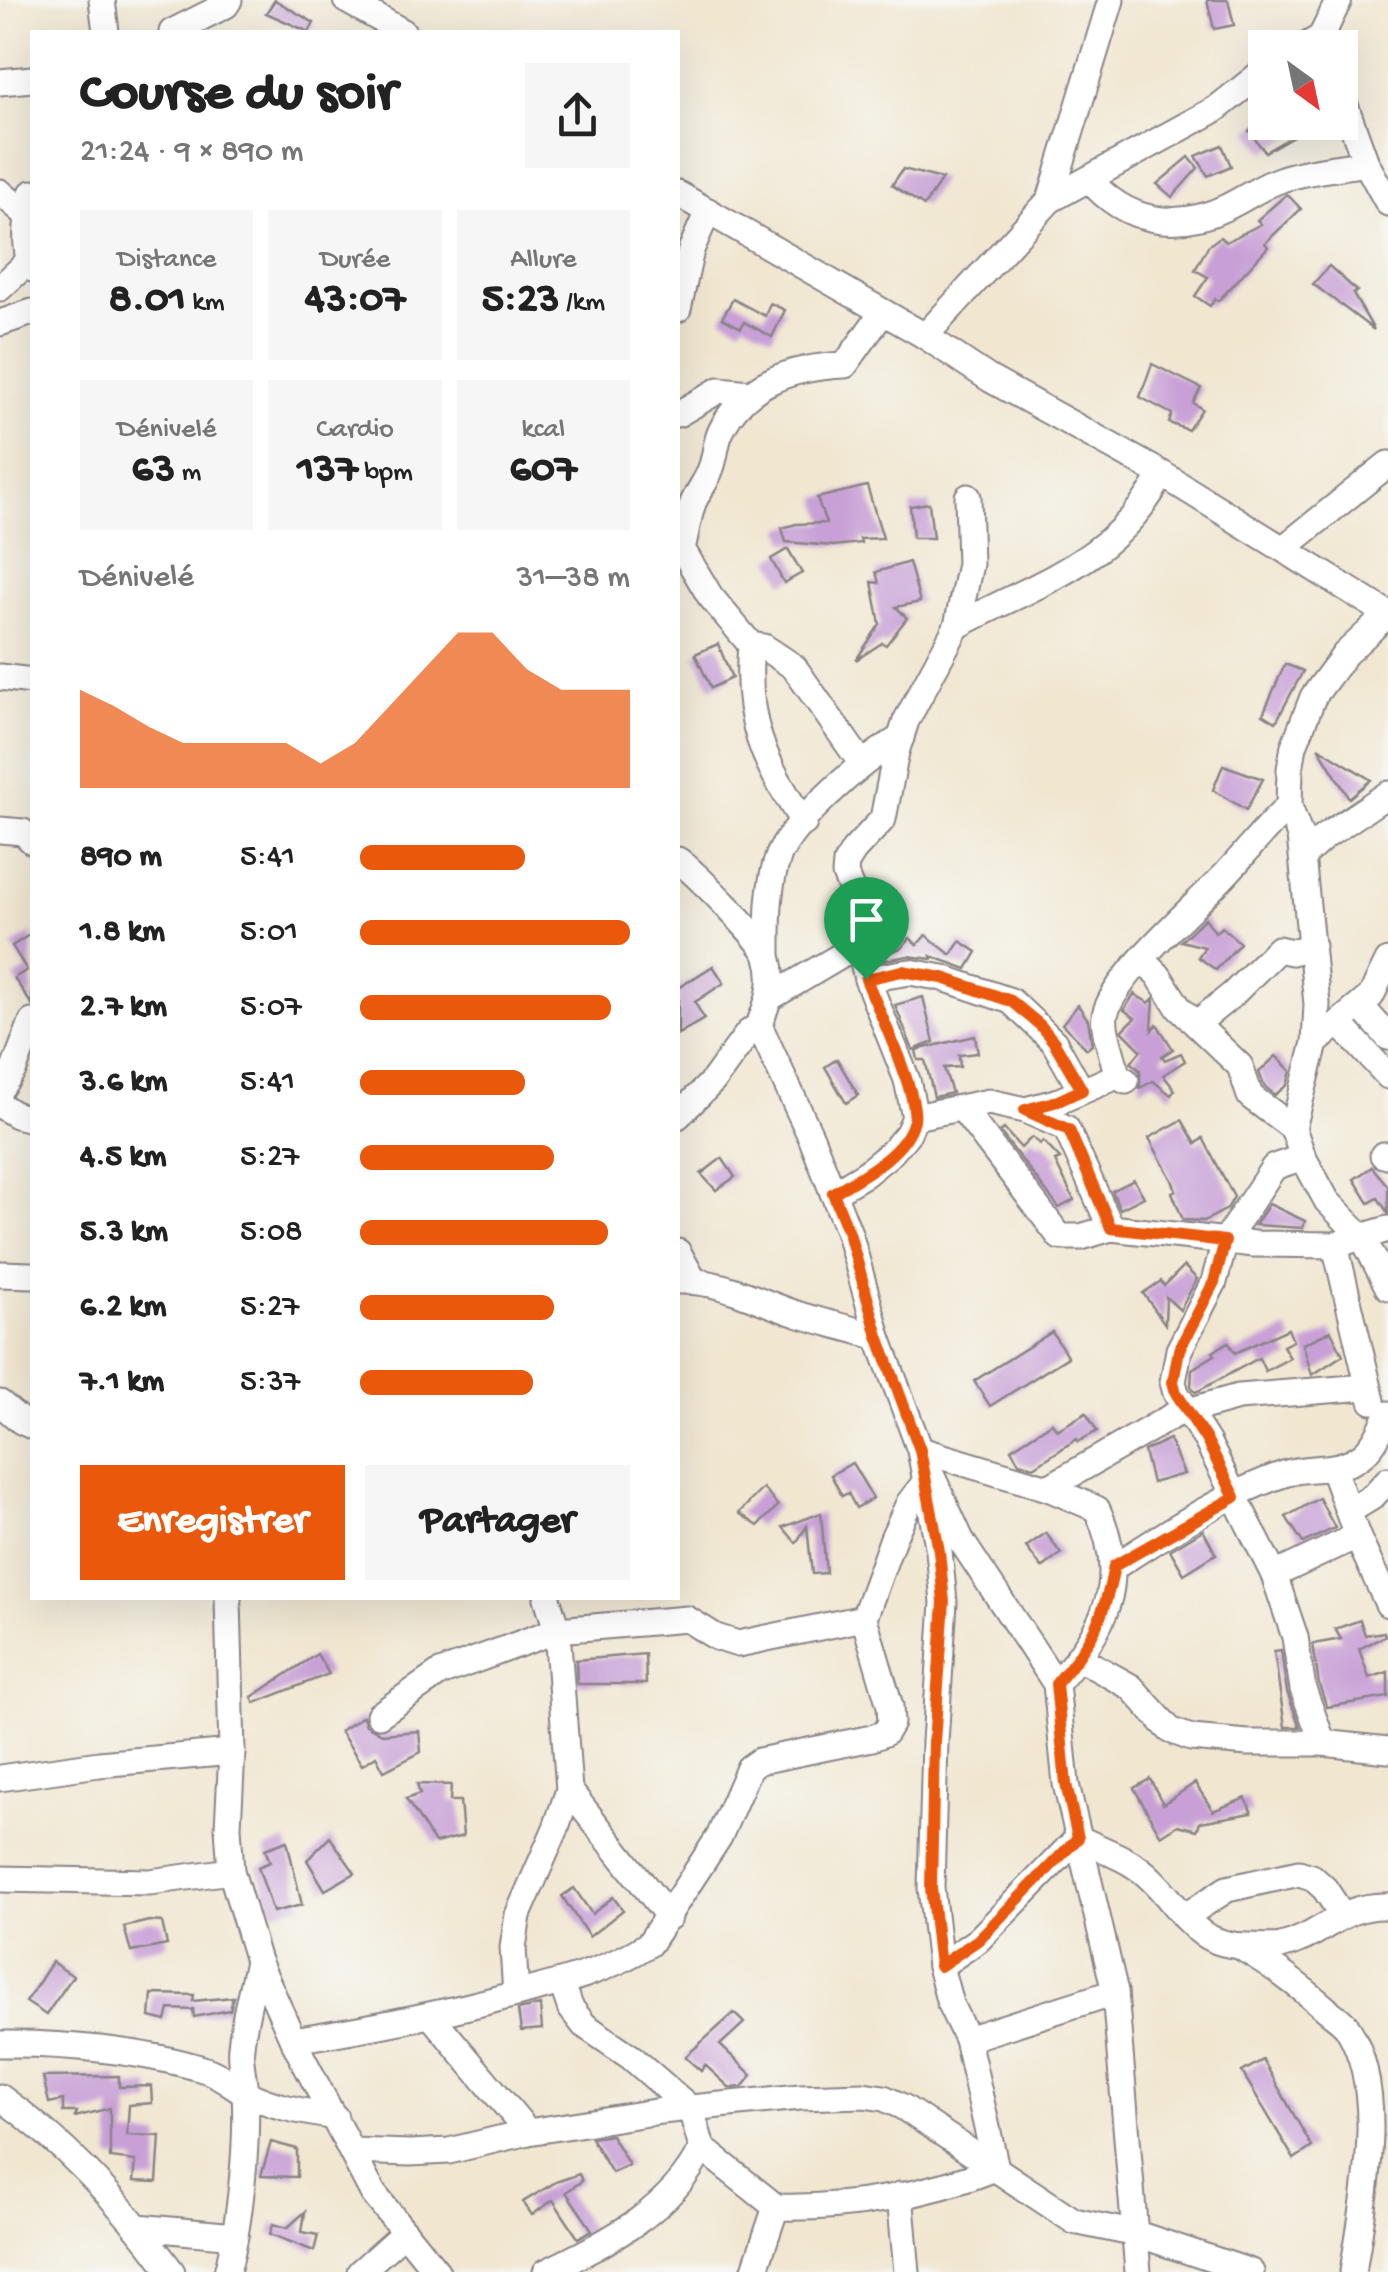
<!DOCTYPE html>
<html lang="fr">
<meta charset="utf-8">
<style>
:root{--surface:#fff;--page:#f6f6f6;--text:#222;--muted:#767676;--accent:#ea580c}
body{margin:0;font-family:"Gochi Hand",sans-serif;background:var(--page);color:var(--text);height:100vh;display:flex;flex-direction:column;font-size:38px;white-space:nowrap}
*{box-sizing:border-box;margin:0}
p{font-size:32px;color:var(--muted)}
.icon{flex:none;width:55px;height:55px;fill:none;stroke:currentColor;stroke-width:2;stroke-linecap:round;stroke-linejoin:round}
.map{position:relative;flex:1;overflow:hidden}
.drawer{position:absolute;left:30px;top:30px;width:650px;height:1570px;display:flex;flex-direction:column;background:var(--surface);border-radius:0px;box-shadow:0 10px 40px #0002}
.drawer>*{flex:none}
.needle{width:65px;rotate:147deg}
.fabs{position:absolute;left:1248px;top:30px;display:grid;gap:20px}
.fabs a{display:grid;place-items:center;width:110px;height:110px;border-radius:0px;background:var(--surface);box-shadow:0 10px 40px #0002;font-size:50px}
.pin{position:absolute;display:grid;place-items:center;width:85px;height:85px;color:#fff;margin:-102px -42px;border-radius:50% 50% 50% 0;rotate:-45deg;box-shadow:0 0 10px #0007}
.pin .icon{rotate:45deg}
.round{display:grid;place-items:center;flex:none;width:105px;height:105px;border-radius:0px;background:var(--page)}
.headline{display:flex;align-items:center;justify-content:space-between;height:170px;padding:0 50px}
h1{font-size:55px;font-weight:800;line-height:75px}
.stats{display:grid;grid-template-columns:repeat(3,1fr);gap:15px;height:170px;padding:10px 50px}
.stats div{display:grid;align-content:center;border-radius:0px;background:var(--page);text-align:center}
.stats b{font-size:42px;font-weight:800}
.stats small{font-size:28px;font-weight:400}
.stats p{font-size:28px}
.chart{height:280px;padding:20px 50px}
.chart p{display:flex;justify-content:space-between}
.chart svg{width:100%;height:180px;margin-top:10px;fill:var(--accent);opacity:.7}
.cta{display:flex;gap:20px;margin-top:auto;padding:20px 50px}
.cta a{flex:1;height:115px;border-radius:0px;background:var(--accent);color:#fff;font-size:40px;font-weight:800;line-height:115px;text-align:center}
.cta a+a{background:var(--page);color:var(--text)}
ul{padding:0 50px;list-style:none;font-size:32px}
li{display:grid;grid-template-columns:160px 120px 1fr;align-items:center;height:75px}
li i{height:25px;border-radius:12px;background:var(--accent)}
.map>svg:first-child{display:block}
.building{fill:#c8a0d7}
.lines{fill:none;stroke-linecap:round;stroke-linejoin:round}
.minor-casing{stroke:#8a8486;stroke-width:29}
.minor{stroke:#fff;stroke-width:25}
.route-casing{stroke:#fff;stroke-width:20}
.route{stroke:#ea580c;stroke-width:12}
</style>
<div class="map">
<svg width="1388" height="2272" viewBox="0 0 1388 2272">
<rect width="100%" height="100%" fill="#f6f6f2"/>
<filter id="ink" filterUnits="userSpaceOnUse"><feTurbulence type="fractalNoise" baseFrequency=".01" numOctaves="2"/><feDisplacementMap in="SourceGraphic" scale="20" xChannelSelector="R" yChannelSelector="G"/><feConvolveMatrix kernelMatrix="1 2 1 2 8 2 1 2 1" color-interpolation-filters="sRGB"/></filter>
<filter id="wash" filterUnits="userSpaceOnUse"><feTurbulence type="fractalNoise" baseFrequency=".0048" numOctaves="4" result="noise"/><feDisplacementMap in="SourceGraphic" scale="40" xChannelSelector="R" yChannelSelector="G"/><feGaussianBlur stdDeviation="2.25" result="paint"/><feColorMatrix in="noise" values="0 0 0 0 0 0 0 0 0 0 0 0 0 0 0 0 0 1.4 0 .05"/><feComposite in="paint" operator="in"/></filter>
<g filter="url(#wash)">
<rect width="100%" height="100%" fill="#f1e7d1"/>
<g id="blocks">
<!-- building -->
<g class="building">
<polygon points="275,0 314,23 309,32 266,13"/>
<polygon points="1207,0 1228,0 1234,25 1214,29"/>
<polygon points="1260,122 1317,122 1265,152 1249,131"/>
<polygon points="1222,145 1231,166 1208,176 1196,156"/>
<polygon points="1189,157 1198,168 1172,197 1157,184"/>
<polygon points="903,169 942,179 924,206 892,185"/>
<polygon points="1287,194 1301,209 1265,243 1268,247 1218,301 1215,299 1210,306 1195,296 1208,277 1195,270 1208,246 1220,237 1226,242 1261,224 1257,220"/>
<polygon points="1329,266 1357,291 1353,294 1374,330 1313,284"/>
<polygon points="733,299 765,316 770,303 785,310 772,337 744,322 741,328 722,318"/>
<polygon points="1152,364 1201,388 1193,403 1202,409 1188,430 1169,423 1172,414 1140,397"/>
<polygon points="867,486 883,538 860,539 861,543 833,546 786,542 782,528 796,524 826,523 817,498"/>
<polygon points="929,503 933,538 913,538 910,506"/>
<polygon points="788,549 802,573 784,583 771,559"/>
<polygon points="909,562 920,602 896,607 907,618 886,645 882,643 856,660 880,624 872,582 879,583 876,572"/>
<polygon points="718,644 732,678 711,688 695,654"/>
<polygon points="1285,664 1303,671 1276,722 1263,714"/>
<polygon points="1318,747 1371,780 1349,798"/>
<polygon points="1223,765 1263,779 1246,810 1213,790"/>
<polygon points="1205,918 1215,932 1222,927 1240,943 1216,970 1198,957 1205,947 1181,941"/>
<polygon points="32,933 32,1005 14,978 27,970 12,946"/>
<polygon points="926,935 951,955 960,941 977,952 967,969 931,956 932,959 908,956 879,961 878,957 901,948 910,938 917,945"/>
<polygon points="713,966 724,983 695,1002 704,1019 678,1034 678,988"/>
<polygon points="1134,994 1149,1003 1154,998 1152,1030 1157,1024 1173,1049 1162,1056 1165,1060 1181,1053 1185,1061 1163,1075 1175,1090 1171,1095 1153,1081 1140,1088 1140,1070 1131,1063 1141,1050 1122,1031 1135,1018 1124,1010"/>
<polygon points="923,997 934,1042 913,1050 895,1005"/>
<polygon points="1078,1005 1088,1020 1092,1045 1087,1049 1062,1024"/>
<polygon points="975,1036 978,1053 959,1055 960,1067 944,1068 952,1093 934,1097 925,1060 918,1060 916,1050"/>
<polygon points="1276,1056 1291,1071 1287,1085 1275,1095 1264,1086 1259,1072"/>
<polygon points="837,1059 858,1095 846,1103 825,1067"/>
<polygon points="1182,1120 1196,1144 1203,1138 1234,1197 1227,1209 1204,1221 1183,1220 1172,1192 1176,1190 1172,1180 1149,1138"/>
<polygon points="1004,1129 1021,1148 1032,1137 1040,1144 1043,1141 1060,1159 1055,1161 1074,1200 1059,1208 1000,1132"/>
<polygon points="722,1158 735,1177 716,1190 701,1174"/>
<polygon points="1372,1167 1388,1186 1388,1213 1378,1198 1369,1203 1354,1179"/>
<polygon points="1134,1180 1144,1197 1120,1209 1112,1191"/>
<polygon points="1269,1204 1305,1221 1303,1228 1255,1225"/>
<polygon points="1184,1266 1197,1279 1180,1310 1166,1297 1165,1324 1143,1293 1161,1281 1164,1286"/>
<polygon points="1288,1329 1293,1341 1283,1346 1290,1358 1265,1371 1259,1358 1198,1391 1195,1392 1191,1386 1192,1369 1215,1355 1213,1352 1228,1342 1235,1353"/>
<polygon points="1331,1331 1343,1355 1312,1375 1303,1344"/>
<polygon points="1052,1332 1068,1357 990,1406 974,1381"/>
<polygon points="1086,1413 1097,1431 1078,1442 1077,1439 1034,1467 1019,1463 1011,1449 1052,1423 1057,1430"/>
<polygon points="1169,1439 1184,1474 1152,1483 1144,1451"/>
<polygon points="852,1463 873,1498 856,1508 848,1493 842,1496 831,1475"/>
<polygon points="763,1488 778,1506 758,1526 739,1513"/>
<polygon points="1319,1498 1335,1528 1303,1543 1286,1517"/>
<polygon points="821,1513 826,1573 812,1574 807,1526 796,1543 783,1527"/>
<polygon points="1203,1530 1216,1554 1184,1574 1170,1550"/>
<polygon points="1046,1533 1061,1554 1042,1568 1026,1547"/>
<polygon points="1360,1620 1365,1635 1384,1632 1385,1636 1359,1649 1369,1678 1388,1672 1388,1697 1327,1707 1319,1685 1313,1644 1341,1639 1335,1629"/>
<polygon points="1281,1650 1287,1692 1300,1727 1285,1727 1274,1651"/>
<polygon points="317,1654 329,1674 255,1703 252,1697"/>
<polygon points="645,1654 646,1684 577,1684 576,1660"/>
<polygon points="363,1716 366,1725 382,1734 419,1731 421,1752 384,1771 376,1756 362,1765 340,1731"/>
<polygon points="1150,1779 1163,1804 1195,1783 1213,1811 1246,1798 1252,1813 1200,1822 1197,1830 1178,1825 1161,1836 1134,1788"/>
<polygon points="417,1784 451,1785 450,1801 460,1801 463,1836 435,1843 406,1799 420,1794"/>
<polygon points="330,1837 355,1873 325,1890 307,1860"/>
<polygon points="287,1841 302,1905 273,1912 258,1867 270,1862 265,1849"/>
<polygon points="574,1888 592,1914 613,1897 623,1910 589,1937 562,1896"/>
<polygon points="149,1921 162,1922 167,1945 131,1952 124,1927"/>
<polygon points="52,1962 73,1976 46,2015 26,2002"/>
<polygon points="152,1994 194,1995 193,2001 233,1997 230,2010 194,2017 193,2008 193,2010 169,2009 166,2021 150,2017"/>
<polygon points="540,2005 542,2029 521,2031 518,2010"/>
<polygon points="734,2013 744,2023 720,2045 752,2075 742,2087 730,2088 705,2065 701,2071 685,2057"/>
<polygon points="1263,2060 1312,2147 1294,2159 1242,2072"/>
<polygon points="119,2076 119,2087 151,2086 152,2103 129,2105 127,2135 160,2136 157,2182 134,2181 136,2161 110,2158 110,2108 75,2117 77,2112 63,2112 63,2100 49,2103 43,2077"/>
<polygon points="611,2135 629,2165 612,2173 591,2138"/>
<polygon points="271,2142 297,2149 297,2177 261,2176"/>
<polygon points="579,2174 582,2181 566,2192 592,2230 578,2238 553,2200 532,2215 523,2202 556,2182"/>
<polygon points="305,2212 302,2232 318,2235 314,2251 270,2234 273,2224 287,2228"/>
</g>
</g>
</g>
<g filter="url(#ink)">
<use href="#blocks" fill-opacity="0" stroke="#8a8486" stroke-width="2.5"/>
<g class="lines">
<defs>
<g id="minor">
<polyline points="102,0 106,32"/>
<polyline points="346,0 403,32"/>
<polyline points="172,32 226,5 229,0"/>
<polyline points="1302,48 1321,37 1339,0"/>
<polyline points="0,82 32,79"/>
<polyline points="1340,91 1366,163 1388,203"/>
<path d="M1089,179C1125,222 1176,232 1227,207C1246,198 1263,185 1282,179C1308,170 1339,168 1366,163"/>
<polyline points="0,192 27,215"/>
<path d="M32,193C27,216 23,247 32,269"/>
<polyline points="678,194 925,336 990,379 1162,474 1388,614"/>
<polyline points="1050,200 1111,0"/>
<polyline points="0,288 29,261"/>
<polyline points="678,309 691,250 708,211"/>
<polyline points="0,323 32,312"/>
<polyline points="925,336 1050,200 1216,109 1265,70"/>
<polyline points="678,414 719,390 750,393"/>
<polyline points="1284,548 1388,464"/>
<polyline points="1388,614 1345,654 1313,697 1294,746 1290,769 1289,806 1300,836 1317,1004 1315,1043 1293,1128 1303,1157 1327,1201 1363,1238 1388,1287"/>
<path d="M957,626C1038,582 1116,562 1162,474"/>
<path d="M751,645C744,720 763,761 804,823"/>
<polyline points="0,677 32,681"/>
<path d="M862,764L794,667L764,647L751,645L710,596L682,549C686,534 688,517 693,503C698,491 707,481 711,468C716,456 715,443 721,431C745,381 794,367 845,365L882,313"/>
<polyline points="0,830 23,832 32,841"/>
<polyline points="1303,856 1324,837 1388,794"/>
<path d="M678,860C694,872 763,940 768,957C776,981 768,1003 759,1025L811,1137L849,1233L878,1337L920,1450L962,1542L1056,1684L1066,1784L1115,1992L1138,2272"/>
<path d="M768,955C768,923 767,886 779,855C795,819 866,757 901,738"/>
<polyline points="1142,959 1158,975 1179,1008 1240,1066 1250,1096 1293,1128"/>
<polyline points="867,979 910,972 943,978 1011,1001 1054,1042 1081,1090"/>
<polyline points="771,997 859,945"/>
<polyline points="1361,1006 1388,1037"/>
<polyline points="1196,1024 1233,994 1278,949 1292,952 1312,946"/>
<polyline points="1340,1024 1388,1076"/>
<polyline points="1315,1043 1371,996 1388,961"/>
<path d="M1117,1076C1115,1058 1102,1032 1105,1015C1114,976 1191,910 1220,880C1244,856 1263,829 1289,806"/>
<polyline points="0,1089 14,1069 32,1022"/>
<polyline points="0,1105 16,1115 32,1119"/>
<polyline points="962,1108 1060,1237 1081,1237 1111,1228 1254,1244 1335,1245 1388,1229"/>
<polyline points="1025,1110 1059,1101 1117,1076 1126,1081"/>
<polyline points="678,1116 713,1081 748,1033 759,1025"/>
<polyline points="915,1117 989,1102 1025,1110 1066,1128 1111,1228"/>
<polyline points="1383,1155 1388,1155"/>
<polyline points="1303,1157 1274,1167 1225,1241 1214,1282 1179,1350 1173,1382 1176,1393 1207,1441 1274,1575 1295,1637 1303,1689 1323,1743"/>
<polyline points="833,1193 865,1174 892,1152 908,1133 915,1117 907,1080 867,979 859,945 862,915 845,874 846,863 854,850 883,819 896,752 906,721 957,626 970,564 968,497"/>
<polyline points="1335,1245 1372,1401"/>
<polyline points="678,1252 694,1281"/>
<polyline points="0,1274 32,1275"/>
<path d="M678,1281C724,1280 758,1302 800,1315C826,1323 853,1329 878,1337"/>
<polyline points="0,1403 21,1421 32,1426"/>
<polyline points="1333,1469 1357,1536 1388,1604"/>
<polyline points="1048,1488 1174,1415 1238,1397 1367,1387"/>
<polyline points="1349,1511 1372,1497 1388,1480"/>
<path d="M1114,1567C1167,1533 1224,1494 1284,1474C1309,1465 1335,1473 1358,1458C1373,1449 1381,1430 1388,1414"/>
<polyline points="1274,1575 1357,1536"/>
<polyline points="228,1598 232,1752 228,1827 231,1871 258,1961 293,2040 373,2193 437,2272"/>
<polyline points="1079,1658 1131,1687 1170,1730 1191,1738 1248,1743 1323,1743 1388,1750"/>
<polyline points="379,1715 440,1673 557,1630 687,1619 716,1637 738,1644 864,1618"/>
<polyline points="0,1778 99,1764 232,1752"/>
<polyline points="569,1790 669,1917"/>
<polyline points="0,1879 150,1882 231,1871"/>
<polyline points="1184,1917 1227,1889 1299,1873 1312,1877 1325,1889 1342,1915"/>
<path d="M1244,1949C1274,1966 1298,1985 1324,2007C1331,2014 1341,2019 1347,2027C1388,2091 1364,2199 1353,2272"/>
<path d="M940,1966L978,1940L1078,1838C1100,1849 1128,1858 1147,1875C1184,1908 1191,1947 1250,1946C1260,1946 1271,1948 1281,1946C1324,1936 1340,1904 1388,1906"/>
<polyline points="516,1994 513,1948 518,1915 556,1828 569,1790 557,1630 547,1598"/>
<polyline points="432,2017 528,2132"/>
<path d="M967,2039L950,2004L940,1966L931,1888L935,1742L944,1602L939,1551L920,1450L1048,1488L1097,1509C1130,1581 1106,1628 1056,1684"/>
<path d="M293,2040C369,2028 439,2015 512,1995C559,1983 608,1971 649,1944L719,1837L749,1768L759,1761L872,1738L885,1733L891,1723L890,1706L864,1618L893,1538L909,1503L926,1481"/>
<path d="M0,2044C63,2043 146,2051 206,2070C221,2075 232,2085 246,2093C273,2107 305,2112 335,2117"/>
<path d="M0,2097C68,2145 123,2206 172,2272"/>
<polyline points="702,2148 776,2207 754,2272"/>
<polyline points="352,2151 410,2153 449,2151 528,2132 661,2111 800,2097 863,2095 884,2098 903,2107 1074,2221 1137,2234 1251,2272"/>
<polyline points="900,2195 907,2272"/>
<path d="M776,2207C849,2209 928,2195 996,2168L967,2039L1115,1992"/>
<polyline points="138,2227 235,2236"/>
<path d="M227,2272C240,2224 248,2143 245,2093C244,2076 239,2062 241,2046C244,2018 252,1989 258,1961"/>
<polyline points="360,2272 405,2232"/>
<path d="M546,2272C607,2242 671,2212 702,2148L691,2109L631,2057L584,2025L570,2007L562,1983"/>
</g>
</defs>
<!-- minor casing -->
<use href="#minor" class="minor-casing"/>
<!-- minor -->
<use href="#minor" class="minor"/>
</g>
</g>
<g class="lines" filter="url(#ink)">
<defs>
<path id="route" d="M902,971L943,978L1011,1001L1040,1025L1054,1042L1082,1090L1058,1101L1025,1110L1069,1130L1111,1228L1225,1241L1214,1282L1179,1350L1173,1382L1176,1393L1207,1441L1235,1497L1114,1566C1105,1617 1090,1646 1056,1684L1066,1784L1078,1838L978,1940L940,1966L931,1888L934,1742L944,1602L939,1551L920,1450L878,1336L849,1233L833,1193C860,1177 906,1154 914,1120C919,1095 877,1007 866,979Z"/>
</defs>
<!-- route casing -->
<use href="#route" class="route-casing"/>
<!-- route -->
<use href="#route" class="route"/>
</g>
</svg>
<div class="fabs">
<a><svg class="needle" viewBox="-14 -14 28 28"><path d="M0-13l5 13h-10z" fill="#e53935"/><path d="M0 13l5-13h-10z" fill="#767676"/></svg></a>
</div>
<div class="pin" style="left:866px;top:979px;background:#1e9e55"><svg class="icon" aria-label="arrive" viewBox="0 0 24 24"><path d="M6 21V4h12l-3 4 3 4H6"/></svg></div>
<section class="drawer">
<div class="headline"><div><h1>Course du soir</h1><p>21:24 · 9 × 890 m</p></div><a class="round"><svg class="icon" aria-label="share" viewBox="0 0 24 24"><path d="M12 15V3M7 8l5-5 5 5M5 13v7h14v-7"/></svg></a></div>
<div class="stats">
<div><p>Distance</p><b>8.01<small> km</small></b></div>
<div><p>Durée</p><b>43:07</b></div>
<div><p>Allure</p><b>5:23<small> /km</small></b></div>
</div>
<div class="stats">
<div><p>Dénivelé</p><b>63<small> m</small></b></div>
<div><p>Cardio</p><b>137<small> bpm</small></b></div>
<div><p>kcal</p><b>607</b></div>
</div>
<div class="chart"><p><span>Dénivelé</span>31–38 m</p>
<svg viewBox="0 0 160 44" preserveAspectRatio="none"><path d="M0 44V20L10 24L20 29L30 33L40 33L50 33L60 33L70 38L80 33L90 24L100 15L110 6L120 6L130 15L140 20L150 20L160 20V44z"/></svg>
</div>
<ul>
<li><b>890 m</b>5:41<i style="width:61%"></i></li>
<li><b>1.8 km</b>5:01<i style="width:100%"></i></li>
<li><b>2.7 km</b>5:07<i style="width:93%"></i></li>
<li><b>3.6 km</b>5:41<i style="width:61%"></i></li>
<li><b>4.5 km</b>5:27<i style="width:72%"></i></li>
<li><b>5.3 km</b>5:08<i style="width:92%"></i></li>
<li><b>6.2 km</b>5:27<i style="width:72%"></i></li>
<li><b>7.1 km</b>5:37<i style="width:64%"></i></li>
</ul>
<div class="cta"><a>Enregistrer</a><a>Partager</a></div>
</section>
</div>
